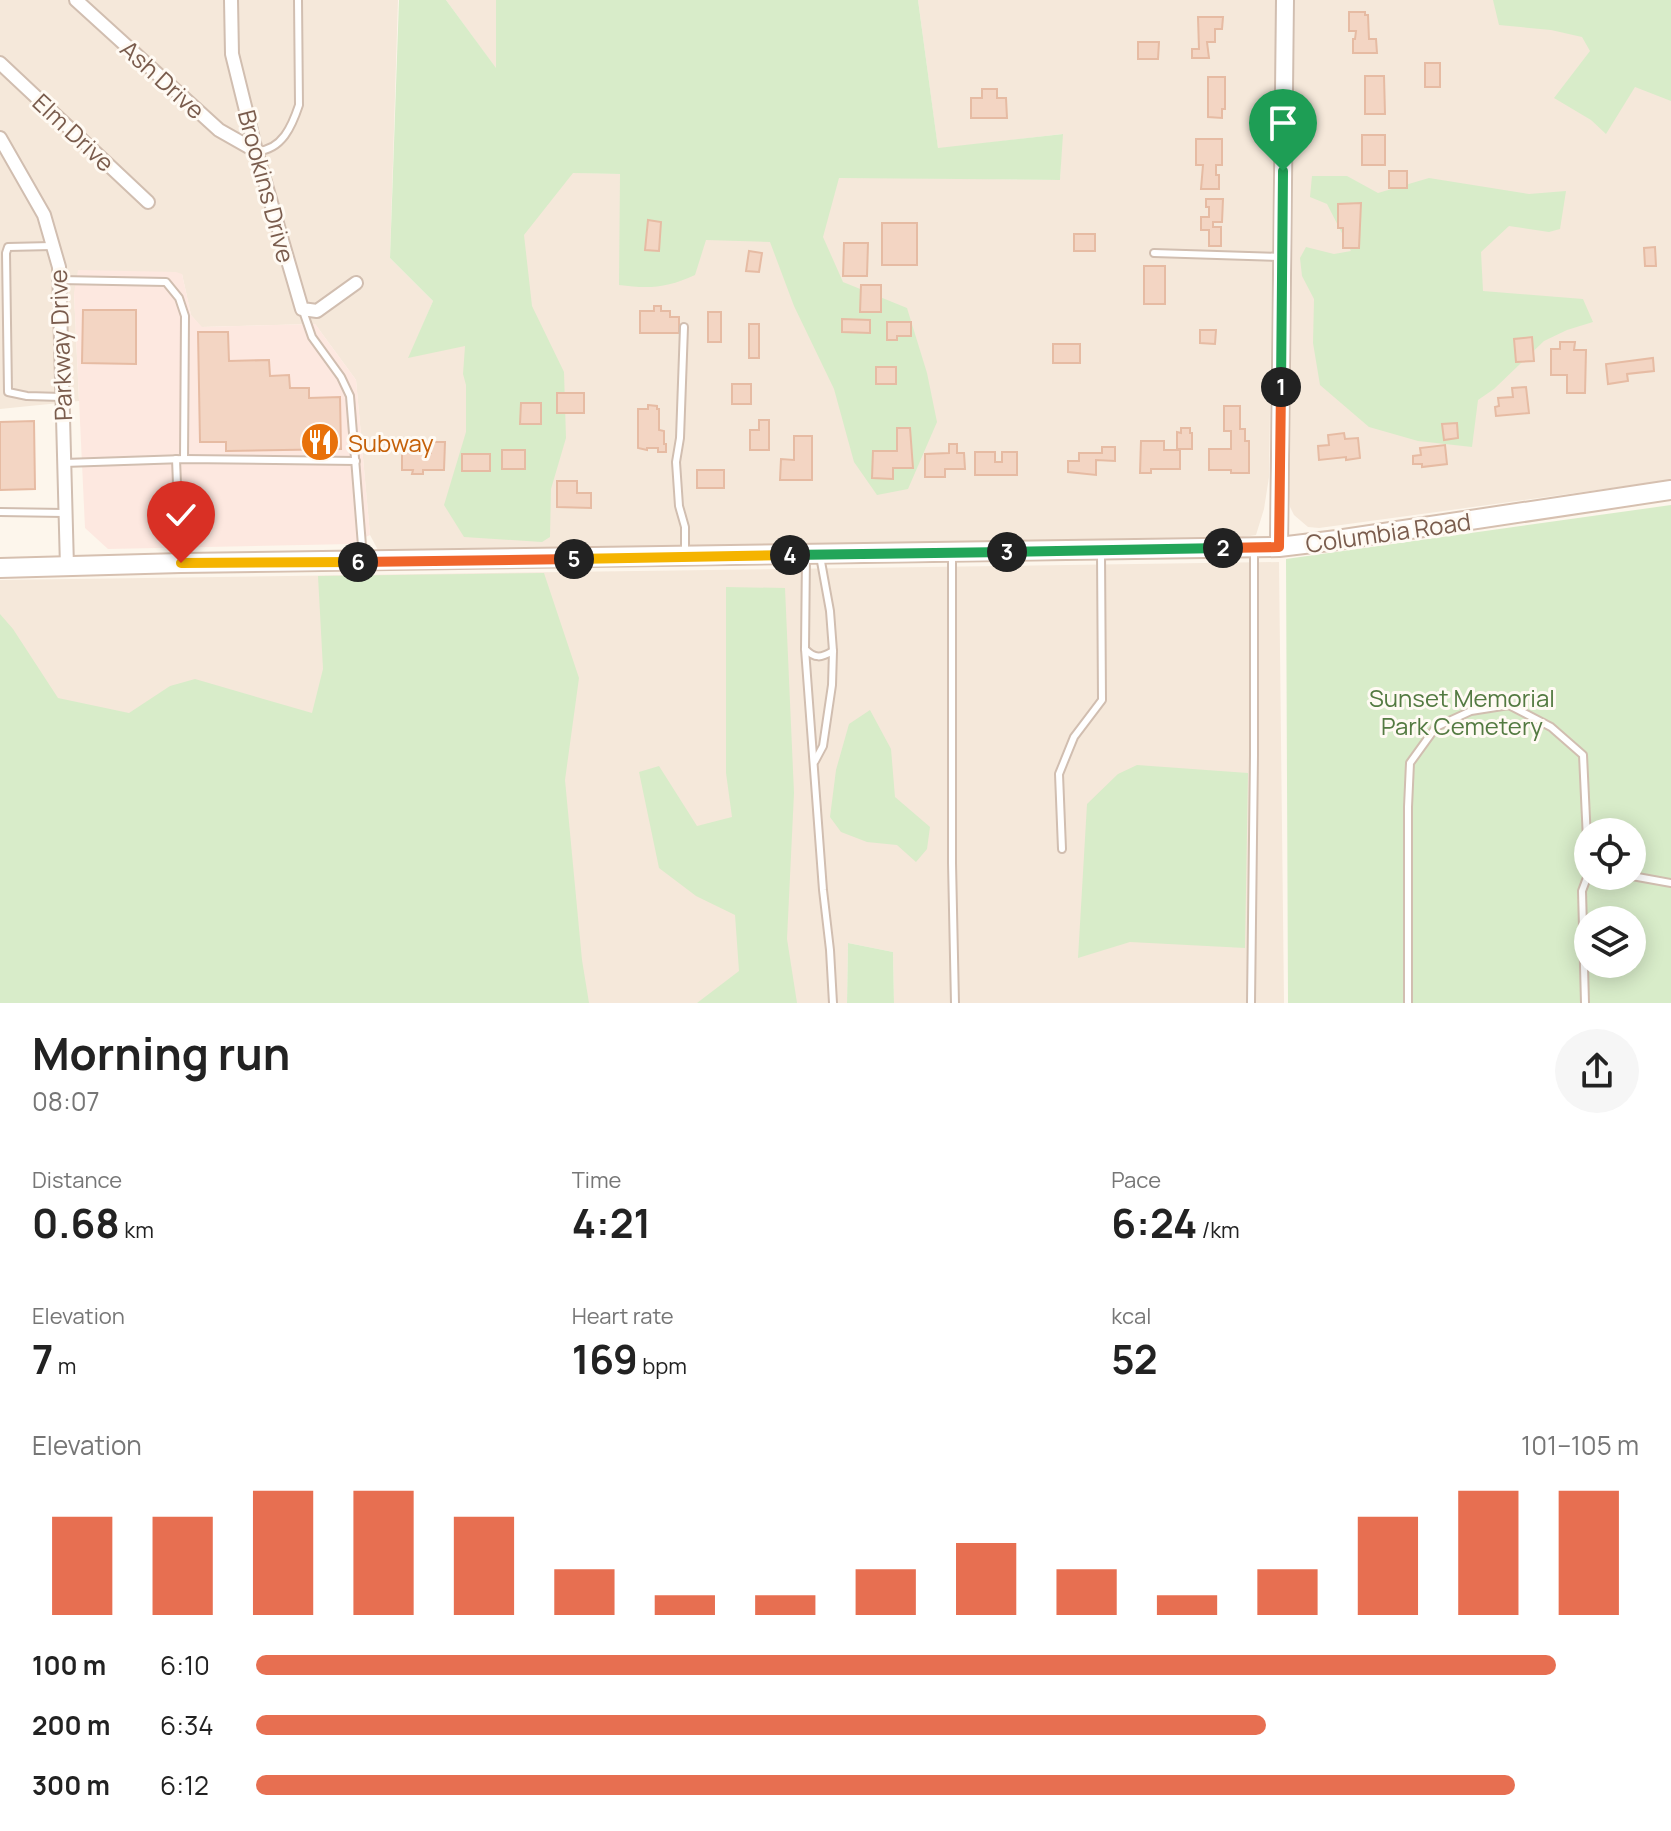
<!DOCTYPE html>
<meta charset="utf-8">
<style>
:root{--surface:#fff;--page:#f6f6f6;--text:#222;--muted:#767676;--accent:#e76f51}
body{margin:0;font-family:Manrope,sans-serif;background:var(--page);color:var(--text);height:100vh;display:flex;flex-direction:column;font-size:30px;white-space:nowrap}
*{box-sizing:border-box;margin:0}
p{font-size:26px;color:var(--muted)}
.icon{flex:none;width:44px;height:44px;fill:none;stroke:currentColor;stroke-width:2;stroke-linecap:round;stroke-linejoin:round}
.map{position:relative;height:1003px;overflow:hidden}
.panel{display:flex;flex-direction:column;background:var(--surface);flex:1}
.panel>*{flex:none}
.controls{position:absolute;left:1574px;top:818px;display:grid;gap:16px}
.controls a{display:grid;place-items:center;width:72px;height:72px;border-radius:50%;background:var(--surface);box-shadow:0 4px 20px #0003;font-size:40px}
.pin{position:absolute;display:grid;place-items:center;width:68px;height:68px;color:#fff;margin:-82px -34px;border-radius:50% 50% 50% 0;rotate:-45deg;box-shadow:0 0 8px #0007}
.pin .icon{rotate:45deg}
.km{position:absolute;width:40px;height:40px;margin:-20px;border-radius:50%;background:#222;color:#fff;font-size:22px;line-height:40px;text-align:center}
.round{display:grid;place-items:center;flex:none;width:84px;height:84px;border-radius:42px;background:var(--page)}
.overview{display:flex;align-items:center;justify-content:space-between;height:136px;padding:0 32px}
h1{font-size:44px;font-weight:700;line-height:60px}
.metrics{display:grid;grid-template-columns:repeat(3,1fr);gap:12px;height:136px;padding:8px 32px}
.metrics div{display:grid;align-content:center}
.metrics b{font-size:40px;font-weight:700}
.metrics small{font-size:22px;font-weight:400}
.metrics p{font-size:22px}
.chart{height:224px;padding:16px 32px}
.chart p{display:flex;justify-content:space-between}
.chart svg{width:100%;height:144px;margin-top:8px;stroke:var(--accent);stroke-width:6}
ul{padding:0 32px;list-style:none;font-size:26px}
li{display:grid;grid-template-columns:128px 96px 1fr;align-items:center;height:60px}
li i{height:20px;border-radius:10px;background:var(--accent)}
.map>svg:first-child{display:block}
.residential{fill:#f5e8da}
.commercial{fill:#fde8e0}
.green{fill:#d8ecc9;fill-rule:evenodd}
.building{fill:#f3d5c3;stroke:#e6bba3;stroke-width:2}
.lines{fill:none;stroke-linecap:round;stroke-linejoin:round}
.service-casing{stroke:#d1beb0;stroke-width:10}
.minor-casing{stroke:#d1beb0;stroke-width:16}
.tertiary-casing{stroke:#d1beb0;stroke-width:20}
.secondary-casing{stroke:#d6c0b0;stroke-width:22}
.service{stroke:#fff;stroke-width:6}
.minor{stroke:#fff;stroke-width:12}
.tertiary{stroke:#fff;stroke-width:16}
.secondary{stroke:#fff;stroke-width:18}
.split-1-casing{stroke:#fff;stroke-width:16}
.split-2-casing{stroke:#fff;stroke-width:16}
.split-3-casing{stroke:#fff;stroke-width:16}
.split-4-casing{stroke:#fff;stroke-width:16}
.split-5-casing{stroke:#fff;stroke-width:16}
.split-6-casing{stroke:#fff;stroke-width:16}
.split-7-casing{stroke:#fff;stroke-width:16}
.split-1{stroke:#22a559;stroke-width:10}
.split-2{stroke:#f0652b;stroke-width:10}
.split-3{stroke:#22a559;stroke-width:10}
.split-4{stroke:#22a559;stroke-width:10}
.split-5{stroke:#f5b400;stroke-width:10}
.split-6{stroke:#f0652b;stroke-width:10}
.split-7{stroke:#f5b400;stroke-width:10}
.labels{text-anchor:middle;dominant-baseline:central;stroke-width:6;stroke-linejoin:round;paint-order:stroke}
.street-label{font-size:24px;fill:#7a5c4d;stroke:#fffaf3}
.food-label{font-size:24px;fill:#c56008;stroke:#fffaf3;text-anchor:start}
.park-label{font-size:24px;fill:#537a41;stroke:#fffaf3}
</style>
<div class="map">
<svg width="1671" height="1003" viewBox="0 0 1671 1003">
<rect width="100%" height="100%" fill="#fdf6ec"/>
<!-- residential -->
<g class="residential">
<polygon points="0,0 398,0 390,258 433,301 409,358 501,172 1060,180 1062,134 938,149 918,0 1276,0 1269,477 1264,509 1256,535 1231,539 379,552 370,535 356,380 315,324 201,327 191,315 182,274 74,293 79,401 0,409"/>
<polygon points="446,0 496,0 497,70"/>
<polygon points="1295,0 1671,0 1671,480 1319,528 1308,527 1294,515 1290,507 1288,484"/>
<polygon points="1279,562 1284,1003 894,1003 893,952 848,943 847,1003 0,1003 0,580"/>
</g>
<!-- commercial -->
<polygon class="commercial" points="78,270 176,272 182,274 191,315 202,327 315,324 356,380 370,535 351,544 108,549 85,528 74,293"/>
<!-- green -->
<g class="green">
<path d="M399,0H446L496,68V0H918L938,148L1063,134L1060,180L839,178L823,237L843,282L907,308L927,373L937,422L908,489L877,495L854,462L834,389L794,306L770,242L706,240L695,275C667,288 649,289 619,285L620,174L573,173L524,235L532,306L564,372L566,438L551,489L550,537L542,542L464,537L444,505L466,432V385L463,374L465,346L408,358L433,301L390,258Z"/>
<polygon points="1493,0 1671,0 1671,101 1635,87 1606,134 1591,120 1554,98 1590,51 1582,37 1551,30 1499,25"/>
<polygon points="1312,176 1347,176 1378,193 1429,178 1529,194 1566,191 1560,229 1549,232 1509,226 1481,252 1483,291 1583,299 1593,322 1567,330 1544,341 1494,389 1478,400 1472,447 1418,441 1369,427 1320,385 1313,343 1314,299 1302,276 1300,258 1306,247 1334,254 1351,251 1327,204 1310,197"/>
<path d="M1671,505V1003H1288L1286,559ZM1588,832H1632V876H1588ZM1588,920H1632V964H1588Z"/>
<polygon points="544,573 579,678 565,780 582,960 589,1003 0,1003 0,614 13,629 58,698 129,713 170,686 195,679 312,713 323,669 318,576"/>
<polygon points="726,587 785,588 794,793 787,939 797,1003 697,1003 739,971 735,915 696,896 659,868 639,772 659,766 697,826 732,817 726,773"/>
<polygon points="870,710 891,749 895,797 930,827 927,849 916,862 897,845 867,842 841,832 830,817 836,770 849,724"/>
<polygon points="1137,765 1248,773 1245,948 1130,942 1078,958 1087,804 1118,774"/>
<polygon points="848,943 893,952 894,1003 847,1003"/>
</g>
<!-- building -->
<g class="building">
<polygon points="1349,12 1365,12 1365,15 1368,15 1369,39 1376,39 1377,53 1353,53 1353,39 1355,39 1356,31 1349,31"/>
<polygon points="1198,17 1223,17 1222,29 1215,29 1215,42 1207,42 1209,58 1192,58 1192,49 1199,49"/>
<polygon points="1138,42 1159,42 1158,59 1138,59"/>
<rect x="1425" y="63" width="15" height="24"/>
<polygon points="1365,76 1384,76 1385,114 1365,114"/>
<polygon points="1208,77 1225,77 1225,109 1222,109 1222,118 1208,117"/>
<polygon points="982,89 997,89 997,98 1006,98 1007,118 971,118 971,98 982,98"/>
<rect x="1362" y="135" width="23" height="30"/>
<polygon points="1196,139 1222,139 1222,165 1216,165 1216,175 1219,175 1219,189 1201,189 1203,165 1196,165"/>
<rect x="1389" y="171" width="18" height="17"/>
<polygon points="1206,199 1223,199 1222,222 1213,222 1213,227 1221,227 1221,246 1209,246 1209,230 1201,230 1201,217 1209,217 1209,207 1206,207"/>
<polygon points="1361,203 1359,248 1343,248 1343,228 1338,228 1338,204"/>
<polygon points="648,220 661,222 659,251 645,250"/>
<rect x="882" y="223" width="35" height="42"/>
<rect x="1074" y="234" width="21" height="17"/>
<polygon points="844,243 868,243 867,276 843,276"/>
<polygon points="1655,247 1656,266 1645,266 1644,248"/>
<polygon points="749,251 762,253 759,272 746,271"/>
<rect x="1144" y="266" width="21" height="38"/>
<polygon points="861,285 881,285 881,312 860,312"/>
<polygon points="654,306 661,306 661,311 670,311 670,317 679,317 679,333 640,333 640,311 654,311"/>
<polygon points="83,310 136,310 136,364 82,363"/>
<rect x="708" y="312" width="13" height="30"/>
<polygon points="842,319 870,320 870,333 842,332"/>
<polygon points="887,322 911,322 911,336 897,336 897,340 887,340"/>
<rect x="749" y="324" width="10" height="34"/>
<polygon points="1200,330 1216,330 1215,344 1200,343"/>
<polygon points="198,332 228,332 229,361 269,360 270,376 289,375 290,388 309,388 309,398 340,397 341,449 226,451 226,442 200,442"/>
<polygon points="1532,337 1534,361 1516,362 1514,339"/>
<polygon points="1560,342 1575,342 1574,350 1586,350 1585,393 1567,393 1567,375 1551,375 1551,349 1560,349"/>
<rect x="1053" y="344" width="27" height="19"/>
<polygon points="1653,358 1654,371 1627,374 1628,381 1608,384 1606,364"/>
<rect x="876" y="367" width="20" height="17"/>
<rect x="732" y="384" width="19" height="20"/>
<polygon points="1526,387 1529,413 1496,416 1495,407 1499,406 1498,398 1513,397 1512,388"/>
<rect x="557" y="393" width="27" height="20"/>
<polygon points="521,403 541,403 541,424 520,424"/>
<polygon points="648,405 657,406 657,409 659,409 659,430 664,431 664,444 666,444 666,452 658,452 658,448 647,448 647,450 638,448 638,409 648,409"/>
<polygon points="1224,406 1240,406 1240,429 1245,429 1245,441 1249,441 1249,473 1231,473 1231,470 1209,470 1209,449 1231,449 1231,431 1224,431"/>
<polygon points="759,420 769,420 769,450 750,450 750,430 759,430"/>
<polygon points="34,421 35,489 0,490 0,422"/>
<polygon points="1457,423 1458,438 1444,440 1442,424"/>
<polygon points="897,428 910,428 913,468 893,468 893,479 872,478 873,451 897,451"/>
<polygon points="1181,428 1190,428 1190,433 1192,433 1192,449 1177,449 1177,432 1181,433"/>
<polygon points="1344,433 1345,439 1358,438 1360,458 1346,460 1346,457 1319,460 1318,446 1329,445 1328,435"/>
<polygon points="794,436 812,436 812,480 780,480 781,459 794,460"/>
<polygon points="1141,441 1164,441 1164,450 1180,450 1180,469 1151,469 1151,473 1140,473"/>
<polygon points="423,442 428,442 428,453 431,453 431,442 445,442 444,470 423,470 423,474 412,474 413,470 402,470 402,452 423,453"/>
<polygon points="949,444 957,444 957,453 964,453 965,469 945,469 945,477 925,477 925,454 949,453"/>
<polygon points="1445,445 1447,464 1422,467 1422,464 1413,464 1413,456 1421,455 1420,448"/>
<polygon points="1102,447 1115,447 1115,461 1096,460 1096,475 1068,472 1068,461 1079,461 1079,453 1102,453"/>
<rect x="502" y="450" width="23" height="19"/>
<polygon points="975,452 995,452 995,462 1002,462 1002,452 1017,452 1017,475 975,475"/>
<rect x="462" y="454" width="28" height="17"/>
<rect x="697" y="470" width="27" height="18"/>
<polygon points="557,481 577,481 577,493 591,493 591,508 557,507"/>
</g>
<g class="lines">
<defs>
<g id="service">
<path d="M257,151C282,150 292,126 299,105L298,0"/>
<polyline points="52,246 8,247 6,253 8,392 27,396 62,397"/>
<polyline points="1154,253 1282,257"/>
<polyline points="60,280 166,282 179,298 185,316 184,459"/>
<polyline points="303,311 312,337 341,377 350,396 363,558"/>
<polyline points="684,327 680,438 676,462 679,506 685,527 685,554"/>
<polyline points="176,459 180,560"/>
<polyline points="64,463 184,459 356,461"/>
<polyline points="0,512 64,513"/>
<polyline points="952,553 952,863 955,1003"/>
<polyline points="806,555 805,649 823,890 830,950 833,1003"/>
<path d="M805,649C815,659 821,658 833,651"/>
<polyline points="815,761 823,746 832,685 833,651 830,611 820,556"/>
<polyline points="1062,849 1059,774 1074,737 1102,700 1101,554"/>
<polyline points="1632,876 1671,883"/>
<polyline points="1251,1003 1254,755 1254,551"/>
<polyline points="1408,1003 1408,807 1410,763 1436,727 1471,711 1509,705 1551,727 1583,755 1588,861"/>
<polyline points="1585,1003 1582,891 1588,875"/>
</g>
<g id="minor">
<polyline points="76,0 219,130 256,151"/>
<polyline points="231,0 232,54 256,151 302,309 317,311 356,283"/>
<polyline points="0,63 148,202"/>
<polyline points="0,138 44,215 59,267 67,567"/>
</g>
<polyline id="tertiary" points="1279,547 1285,0"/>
<polyline id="secondary" points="0,568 181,563 1279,547 1337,540 1671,490"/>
</defs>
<!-- service casing -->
<use href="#service" class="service-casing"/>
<!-- minor casing -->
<use href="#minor" class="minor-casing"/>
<!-- tertiary casing -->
<use href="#tertiary" class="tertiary-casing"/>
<!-- secondary casing -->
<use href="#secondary" class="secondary-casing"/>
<!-- service -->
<use href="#service" class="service"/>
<!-- minor -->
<use href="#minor" class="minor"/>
<!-- tertiary -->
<use href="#tertiary" class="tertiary"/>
<!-- secondary -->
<use href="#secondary" class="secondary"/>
</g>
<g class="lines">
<defs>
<polyline id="split-1" points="1281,387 1283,171"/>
<polyline id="split-2" points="1223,548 1279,547 1281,387"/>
<polyline id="split-3" points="1007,552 1223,548"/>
<polyline id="split-4" points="790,555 1007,552"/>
<polyline id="split-5" points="574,559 790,555"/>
<polyline id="split-6" points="358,562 574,559"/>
<polyline id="split-7" points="181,563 358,562"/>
</defs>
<!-- split-1 casing -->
<use href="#split-1" class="split-1-casing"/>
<!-- split-2 casing -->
<use href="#split-2" class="split-2-casing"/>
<!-- split-3 casing -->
<use href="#split-3" class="split-3-casing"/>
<!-- split-4 casing -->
<use href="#split-4" class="split-4-casing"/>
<!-- split-5 casing -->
<use href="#split-5" class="split-5-casing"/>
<!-- split-6 casing -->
<use href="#split-6" class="split-6-casing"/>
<!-- split-7 casing -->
<use href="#split-7" class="split-7-casing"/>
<!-- split-1 -->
<use href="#split-1" class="split-1"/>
<!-- split-2 -->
<use href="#split-2" class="split-2"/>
<!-- split-3 -->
<use href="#split-3" class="split-3"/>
<!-- split-4 -->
<use href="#split-4" class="split-4"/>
<!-- split-5 -->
<use href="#split-5" class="split-5"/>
<!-- split-6 -->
<use href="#split-6" class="split-6"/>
<!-- split-7 -->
<use href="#split-7" class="split-7"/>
</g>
<!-- icons -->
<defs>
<symbol id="restaurant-disc" viewBox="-11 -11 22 22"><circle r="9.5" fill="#e8710a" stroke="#fffaf3"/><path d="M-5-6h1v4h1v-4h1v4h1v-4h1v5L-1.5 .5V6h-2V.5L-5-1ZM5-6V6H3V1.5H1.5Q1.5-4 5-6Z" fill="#fff"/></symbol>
</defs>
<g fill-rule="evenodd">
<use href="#restaurant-disc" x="298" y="420" width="44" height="44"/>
</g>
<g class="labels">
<!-- street labels -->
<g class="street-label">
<text transform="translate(163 79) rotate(42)">Ash Drive</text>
<text transform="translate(74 132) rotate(43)">Elm Drive</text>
<text transform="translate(267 186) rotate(75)">Brookins Drive</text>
<text transform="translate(60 345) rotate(-92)">Parkway Drive</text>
<text transform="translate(1388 532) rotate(-8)">Columbia Road</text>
</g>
<!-- food labels -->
<g class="food-label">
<text x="348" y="442">Subway</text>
</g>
<!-- park labels -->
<g class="park-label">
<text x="1462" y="697">Sunset Memorial<tspan x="1462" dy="28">Park Cemetery</tspan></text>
</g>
</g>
</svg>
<div class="controls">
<a><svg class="icon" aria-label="locate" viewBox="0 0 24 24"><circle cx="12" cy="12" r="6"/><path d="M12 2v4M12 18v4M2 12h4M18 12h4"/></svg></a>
<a><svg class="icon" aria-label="layers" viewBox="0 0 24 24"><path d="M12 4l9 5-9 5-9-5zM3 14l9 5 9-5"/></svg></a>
</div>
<div class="pin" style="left:1283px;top:171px;background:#1e9e55"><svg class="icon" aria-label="arrive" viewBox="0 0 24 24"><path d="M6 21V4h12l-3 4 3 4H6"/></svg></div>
<div class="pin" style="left:181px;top:563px;background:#d93025"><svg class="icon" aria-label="check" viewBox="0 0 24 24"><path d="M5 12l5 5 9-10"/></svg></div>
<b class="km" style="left:1281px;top:387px">1</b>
<b class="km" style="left:1223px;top:548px">2</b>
<b class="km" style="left:1007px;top:552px">3</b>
<b class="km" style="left:790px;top:555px">4</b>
<b class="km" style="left:574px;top:559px">5</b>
<b class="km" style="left:358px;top:562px">6</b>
</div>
<section class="panel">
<div class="overview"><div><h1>Morning run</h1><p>08:07</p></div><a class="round"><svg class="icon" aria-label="share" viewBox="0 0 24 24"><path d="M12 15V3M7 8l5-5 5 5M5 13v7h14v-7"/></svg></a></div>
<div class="metrics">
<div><p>Distance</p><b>0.68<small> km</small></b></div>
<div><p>Time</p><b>4:21</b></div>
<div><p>Pace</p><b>6:24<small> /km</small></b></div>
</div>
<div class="metrics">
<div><p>Elevation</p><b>7<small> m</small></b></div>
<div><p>Heart rate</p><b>169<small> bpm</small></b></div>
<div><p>kcal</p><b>52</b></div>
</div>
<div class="chart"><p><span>Elevation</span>101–105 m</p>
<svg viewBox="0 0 160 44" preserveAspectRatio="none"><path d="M5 44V14M15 44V14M25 44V6M35 44V6M45 44V14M55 44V30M65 44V38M75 44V38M85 44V30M95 44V22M105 44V30M115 44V38M125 44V30M135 44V14M145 44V6M155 44V6"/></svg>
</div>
<ul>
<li><b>100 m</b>6:10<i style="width:94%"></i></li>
<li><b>200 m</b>6:34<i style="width:73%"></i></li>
<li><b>300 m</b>6:12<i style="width:91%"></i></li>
</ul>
</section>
